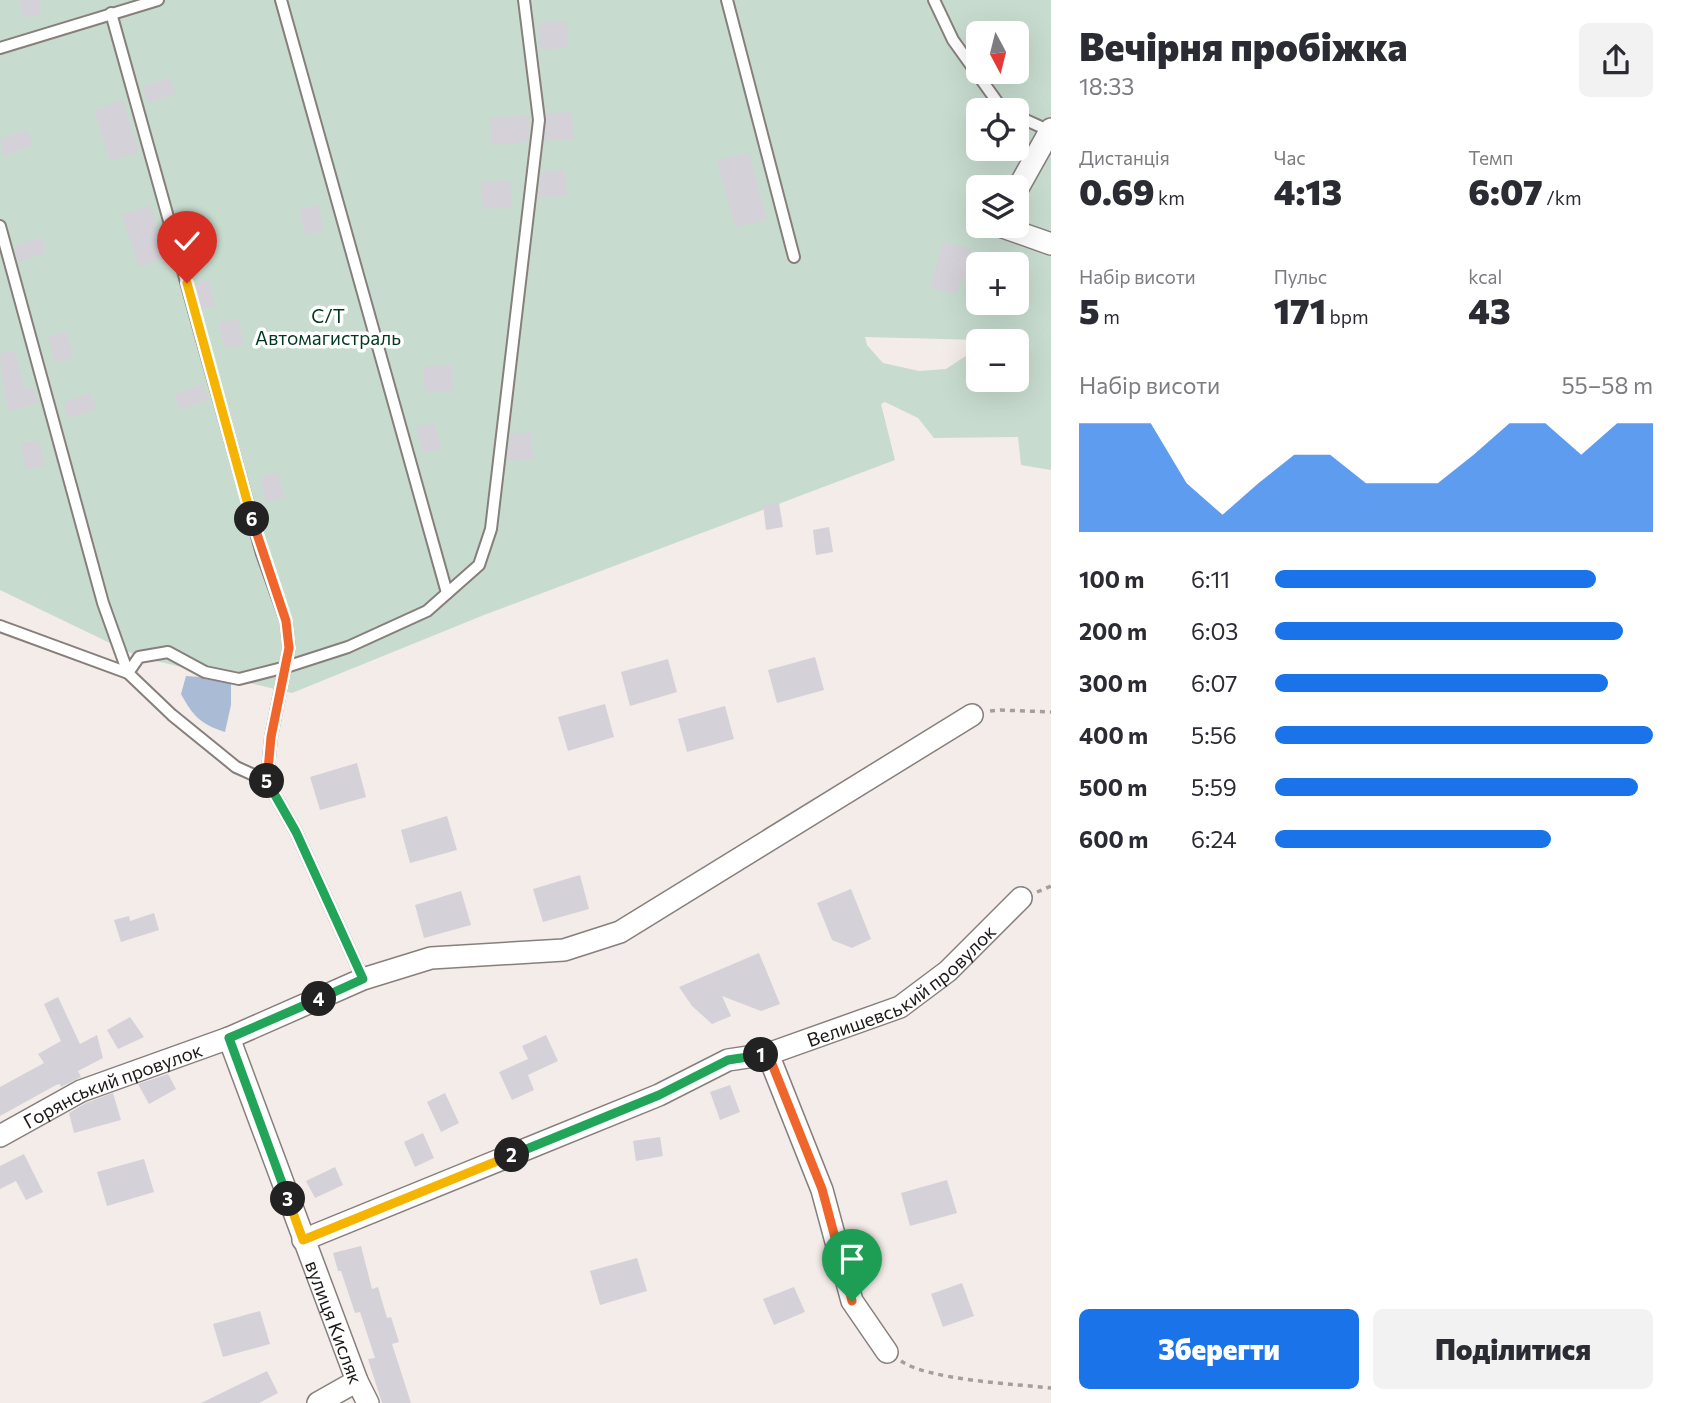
<!DOCTYPE html>
<html lang="uk">
<meta charset="utf-8">
<style>
:root{--surface:#fff;--page:#f2f2f3;--text:#2b2b33;--muted:#7c7c81;--accent:#1a73e8}
body{margin:0;font-family:Commissioner,sans-serif;background:var(--page);color:var(--text);height:100vh;display:flex;flex-direction:column;font-size:26px;white-space:nowrap}
*{box-sizing:border-box;margin:0}
p{font-size:23px;color:var(--muted)}
.icon{flex:none;width:38px;height:38px;fill:none;stroke:currentColor;stroke-width:2;stroke-linecap:round;stroke-linejoin:round}
.map{position:relative;flex:1;overflow:hidden}
.sheet{display:flex;flex-direction:column;background:var(--surface);width:630px}
.sheet>*{flex:none}
.needle{width:46px;rotate:173deg}
.buttons{position:absolute;left:966px;top:21px;display:grid;gap:14px}
.buttons a{display:grid;place-items:center;width:63px;height:63px;border-radius:10px;background:var(--surface);box-shadow:0 7px 28px #0002;font-size:35px}
.pin{position:absolute;display:grid;place-items:center;width:60px;height:60px;color:#fff;margin:-72px -30px;border-radius:50% 50% 50% 0;rotate:-45deg;box-shadow:0 0 7px #0007}
.pin .icon{rotate:45deg}
.km{position:absolute;width:35px;height:35px;margin:-18px;border-radius:50%;background:#222;color:#fff;font-size:19px;line-height:35px;text-align:center}
.round{display:grid;place-items:center;flex:none;width:74px;height:74px;border-radius:10px;background:var(--page)}
.summary{display:flex;align-items:center;justify-content:space-between;height:119px;padding:0 28px}
h1{font-size:38px;font-weight:800;line-height:52px}
.figures{display:grid;grid-template-columns:repeat(3,1fr);gap:10px;height:119px;padding:7px 28px}
.figures div{display:grid;align-content:center}
.figures b{font-size:35px;font-weight:800}
.figures small{font-size:19px;font-weight:400}
.figures p{font-size:19px}
.chart{height:196px;padding:14px 28px}
.chart p{display:flex;justify-content:space-between}
.chart svg{width:100%;height:126px;margin-top:7px;fill:var(--accent);opacity:.7}
.action{display:flex;gap:14px;margin-top:auto;padding:14px 28px}
.action a{flex:1;height:80px;border-radius:10px;background:var(--accent);color:#fff;font-size:28px;font-weight:800;line-height:80px;text-align:center}
.action a+a{background:var(--page);color:var(--text)}
ul{padding:0 28px;list-style:none;font-size:23px}
li{display:grid;grid-template-columns:112px 84px 1fr;align-items:center;height:52px}
li i{height:18px;border-radius:9px;background:var(--accent)}
main{display:flex;flex:1;min-height:0}
.map>svg:first-child{display:block}
.green{fill:#c7dccf;fill-rule:evenodd}
.water{fill:#aabcd5}
.building{fill:#d4d1d9}
.lines{fill:none;stroke-linecap:round;stroke-linejoin:round}
.lane-casing{stroke:#877f7c;stroke-width:14}
.street-casing{stroke:#877f7c;stroke-width:24}
.path{stroke:#a59f9c;stroke-width:3.5;stroke-dasharray:5 5;stroke-linecap:butt}
.lane{stroke:#fff;stroke-width:10}
.street{stroke:#fff;stroke-width:21}
.split-1-casing{stroke:#fff;stroke-width:14}
.split-2-casing{stroke:#fff;stroke-width:14}
.split-3-casing{stroke:#fff;stroke-width:14}
.split-4-casing{stroke:#fff;stroke-width:14}
.split-5-casing{stroke:#fff;stroke-width:14}
.split-6-casing{stroke:#fff;stroke-width:14}
.split-7-casing{stroke:#fff;stroke-width:14}
.split-1{stroke:#f0652b;stroke-width:9}
.split-2{stroke:#22a559;stroke-width:9}
.split-3{stroke:#f5b400;stroke-width:9}
.split-4{stroke:#22a559;stroke-width:9}
.split-5{stroke:#22a559;stroke-width:9}
.split-6{stroke:#f0652b;stroke-width:9}
.split-7{stroke:#f5b400;stroke-width:9}
.labels{text-anchor:middle;dominant-baseline:central;stroke-width:7;stroke-linejoin:round;paint-order:stroke}
.park-label{font-size:19px;fill:#00371f;stroke:#fff}
.street-label{font-size:19px;fill:#1c1918;stroke:#fff}
</style>
<main>
<div class="map">
<svg width="1051" height="1403" viewBox="0 0 1051 1403">
<rect width="100%" height="100%" fill="#f4ece8"/>
<!-- green -->
<path class="green" d="M0,0H1051V470L1021,465L1018,437L934,438L918,418L885,402L881,404L895,460L484,615L292,693L139,657L0,590ZM978,33H1017V72H978ZM978,110H1017V149H978ZM978,187H1017V226H978ZM978,264H1017V303H978ZM865,337L1017,341V380H978V348L946,369L919,371L883,363L867,345Z"/>
<!-- water -->
<path class="water" d="M186,676L231,679V705L225,732C200,724 193,716 181,694Z"/>
<!-- building -->
<g class="building">
<polygon points="19,0 39,0 42,14 23,18"/>
<polygon points="566,21 569,48 540,50 538,23"/>
<polygon points="170,77 176,93 148,103 142,87"/>
<polygon points="123,100 139,152 110,162 94,110"/>
<polygon points="572,112 574,139 544,141 546,114"/>
<polygon points="530,115 528,142 492,145 490,118"/>
<polygon points="27,130 33,146 4,156 0,139"/>
<polygon points="749,153 767,220 735,227 717,160"/>
<polygon points="565,170 567,196 538,198 541,171"/>
<polygon points="510,180 512,207 483,209 481,182"/>
<polygon points="150,205 167,257 139,267 122,215"/>
<polygon points="318,205 324,231 305,235 299,209"/>
<polygon points="41,237 46,253 18,262 14,246"/>
<polygon points="943,242 971,249 964,281 960,281 957,294 930,288"/>
<polygon points="209,280 215,306 202,309 195,284"/>
<polygon points="238,319 244,345 225,349 219,323"/>
<polygon points="67,332 73,358 54,362 48,336"/>
<polygon points="15,350 25,390 33,387 39,402 10,412 5,396 0,354"/>
<polygon points="452,364 454,391 425,393 423,367"/>
<polygon points="203,384 208,400 180,410 174,394"/>
<polygon points="91,393 97,409 68,418 64,402"/>
<polygon points="435,423 441,449 423,453 416,427"/>
<polygon points="531,432 533,459 507,461 510,434"/>
<polygon points="39,440 45,466 26,470 20,444"/>
<polygon points="278,472 285,498 266,503 260,477"/>
<polygon points="779,503 783,527 766,530 763,505"/>
<polygon points="829,527 833,552 816,555 813,530"/>
<polygon points="815,657 824,690 777,703 768,670"/>
<polygon points="668,659 677,692 630,706 621,672"/>
<polygon points="605,704 614,737 568,751 558,717"/>
<polygon points="725,706 734,739 687,752 678,719"/>
<polygon points="357,763 366,797 320,810 310,777"/>
<polygon points="447,816 457,850 410,863 401,830"/>
<polygon points="580,875 589,909 543,922 533,889"/>
<polygon points="851,889 871,939 852,948 832,940 817,903"/>
<polygon points="461,891 471,925 424,938 415,905"/>
<polygon points="154,913 159,930 121,942 114,920 129,916 130,921"/>
<polygon points="759,953 780,1004 761,1011 722,996 731,1016 712,1024 692,1006 679,987"/>
<polygon points="58,997 80,1044 97,1035 103,1058 78,1071 81,1077 61,1087 60,1084 56,1085 0,1116 0,1087 44,1063 38,1054 61,1041 44,1004"/>
<polygon points="130,1017 144,1037 118,1049 107,1030"/>
<polygon points="546,1035 558,1061 528,1075 534,1090 512,1100 499,1072 528,1059 522,1046"/>
<polygon points="168,1074 176,1089 149,1104 138,1084"/>
<polygon points="730,1085 740,1112 720,1120 710,1092"/>
<polygon points="113,1093 121,1120 74,1133 69,1113 86,1103"/>
<polygon points="445,1093 459,1123 441,1132 427,1102"/>
<polygon points="423,1133 434,1158 415,1167 404,1142"/>
<polygon points="660,1137 663,1156 636,1161 633,1141"/>
<polygon points="24,1154 43,1192 26,1200 16,1181 0,1189 0,1166"/>
<polygon points="144,1159 154,1192 107,1206 97,1172"/>
<polygon points="335,1167 343,1185 315,1198 306,1181"/>
<polygon points="947,1180 957,1213 910,1226 901,1193"/>
<polygon points="361,1246 372,1289 378,1287 387,1318 391,1317 399,1342 392,1344 411,1403 382,1403 368,1359 375,1358 360,1312 355,1313 341,1271 338,1271 333,1253"/>
<polygon points="637,1258 647,1291 600,1305 590,1271"/>
<polygon points="962,1283 974,1316 943,1327 931,1294"/>
<polygon points="794,1287 805,1312 774,1325 763,1299"/>
<polygon points="260,1311 270,1344 223,1357 213,1324"/>
<polygon points="267,1371 278,1393 259,1403 201,1403"/>
</g>
<g class="lines">
<defs>
<g id="lane">
<polyline points="281,0 447,593"/>
<polyline points="727,0 794,257"/>
<polyline points="934,0 953,40 1003,110"/>
<polyline points="111,13 262,554 286,621 289,648 271,737 267,781"/>
<polyline points="0,48 158,0"/>
<polyline points="1017,116 1050,131"/>
<polyline points="0,226 103,603 128,673 139,657 168,652 205,672 239,679 286,667 348,647 427,611 479,565 491,529 539,120 524,0"/>
<polyline points="0,626 128,673 172,715 236,767 267,781 296,832 363,979"/>
</g>
<g id="street">
<polyline points="1017,190 1051,129"/>
<polyline points="1000,226 1051,244"/>
<path id="s1" d="M229,1038L357,1381L368,1403"/>
<polyline points="768,1054 822,1190 852,1301 887,1352"/>
<path id="s2" d="M0,1136L81,1091L229,1038L363,979L431,958L564,950L620,932L972,715"/>
<path id="s3" d="M303,1240L659,1095L728,1060L768,1054L900,1007L948,971L1021,898"/>
<polyline points="318,1403 357,1381"/>
</g>
</defs>
<!-- lane casing -->
<use href="#lane" class="lane-casing"/>
<!-- street casing -->
<use href="#street" class="street-casing"/>
<!-- path -->
<g class="path">
<polyline points="990,711 1000,710 1051,712"/>
<polyline points="1037,892 1051,886"/>
<path d="M901,1361C928,1380 1015,1384 1051,1388"/>
</g>
<!-- lane -->
<use href="#lane" class="lane"/>
<!-- street -->
<use href="#street" class="street"/>
</g>
<g class="lines">
<defs>
<polyline id="split-1" points="761,1055 768,1054 822,1189 852,1301"/>
<polyline id="split-2" points="512,1155 659,1095 728,1060 761,1055"/>
<polyline id="split-3" points="288,1199 303,1240 512,1155"/>
<polyline id="split-4" points="288,1199 229,1038 319,999"/>
<polyline id="split-5" points="267,781 296,832 363,979 319,999"/>
<polyline id="split-6" points="252,519 286,621 289,648 271,737 267,781"/>
<polyline id="split-7" points="187,283 252,519"/>
</defs>
<!-- split-1 casing -->
<use href="#split-1" class="split-1-casing"/>
<!-- split-2 casing -->
<use href="#split-2" class="split-2-casing"/>
<!-- split-3 casing -->
<use href="#split-3" class="split-3-casing"/>
<!-- split-4 casing -->
<use href="#split-4" class="split-4-casing"/>
<!-- split-5 casing -->
<use href="#split-5" class="split-5-casing"/>
<!-- split-6 casing -->
<use href="#split-6" class="split-6-casing"/>
<!-- split-7 casing -->
<use href="#split-7" class="split-7-casing"/>
<!-- split-1 -->
<use href="#split-1" class="split-1"/>
<!-- split-2 -->
<use href="#split-2" class="split-2"/>
<!-- split-3 -->
<use href="#split-3" class="split-3"/>
<!-- split-4 -->
<use href="#split-4" class="split-4"/>
<!-- split-5 -->
<use href="#split-5" class="split-5"/>
<!-- split-6 -->
<use href="#split-6" class="split-6"/>
<!-- split-7 -->
<use href="#split-7" class="split-7"/>
</g>
<g class="labels">
<!-- park labels -->
<g class="park-label">
<text x="328" y="315">С/Т<tspan x="328" dy="22">Автомагистраль</tspan></text>
</g>
<!-- street labels -->
<g class="street-label">
<text stroke="none"><textPath href="#s3" startOffset="654">Велишевський провулок</textPath></text>
<text stroke="none"><textPath href="#s2" startOffset="124">Горянський провулок</textPath></text>
<text stroke="none"><textPath href="#s1" startOffset="303">вулиця Кисляк</textPath></text>
</g>
</g>
</svg>
<div class="buttons">
<a><svg class="needle" viewBox="-14 -14 28 28"><path d="M0-13l5 13h-10z" fill="#e53935"/><path d="M0 13l5-13h-10z" fill="#7c7c81"/></svg></a>
<a><svg class="icon" aria-label="locate" viewBox="0 0 24 24"><circle cx="12" cy="12" r="6"/><path d="M12 2v4M12 18v4M2 12h4M18 12h4"/></svg></a>
<a><svg class="icon" aria-label="layers" viewBox="0 0 24 24"><path d="M12 4l9 5-9 5-9-5zM3 14l9 5 9-5"/></svg></a>
<a>+</a>
<a>−</a>
</div>
<div class="pin" style="left:852px;top:1301px;background:#1e9e55"><svg class="icon" aria-label="arrive" viewBox="0 0 24 24"><path d="M6 21V4h12l-3 4 3 4H6"/></svg></div>
<div class="pin" style="left:187px;top:283px;background:#d93025"><svg class="icon" aria-label="check" viewBox="0 0 24 24"><path d="M5 12l5 5 9-10"/></svg></div>
<b class="km" style="left:761px;top:1055px">1</b>
<b class="km" style="left:512px;top:1155px">2</b>
<b class="km" style="left:288px;top:1199px">3</b>
<b class="km" style="left:319px;top:999px">4</b>
<b class="km" style="left:267px;top:781px">5</b>
<b class="km" style="left:252px;top:519px">6</b>
</div>
<section class="sheet">
<div class="summary"><div><h1>Вечірня пробіжка</h1><p>18:33</p></div><a class="round"><svg class="icon" aria-label="share" viewBox="0 0 24 24"><path d="M12 15V3M7 8l5-5 5 5M5 13v7h14v-7"/></svg></a></div>
<div class="figures">
<div><p>Дистанція</p><b>0.69<small> km</small></b></div>
<div><p>Час</p><b>4:13</b></div>
<div><p>Темп</p><b>6:07<small> /km</small></b></div>
</div>
<div class="figures">
<div><p>Набір висоти</p><b>5<small> m</small></b></div>
<div><p>Пульс</p><b>171<small> bpm</small></b></div>
<div><p>kcal</p><b>43</b></div>
</div>
<div class="chart"><p><span>Набір висоти</span>55–58 m</p>
<svg viewBox="0 0 160 44" preserveAspectRatio="none"><path d="M0 44V6L10 6L20 6L30 27L40 38L50 27L60 17L70 17L80 27L90 27L100 27L110 17L120 6L130 6L140 17L150 6L160 6V44z"/></svg>
</div>
<ul>
<li><b>100 m</b>6:11<i style="width:85%"></i></li>
<li><b>200 m</b>6:03<i style="width:92%"></i></li>
<li><b>300 m</b>6:07<i style="width:88%"></i></li>
<li><b>400 m</b>5:56<i style="width:100%"></i></li>
<li><b>500 m</b>5:59<i style="width:96%"></i></li>
<li><b>600 m</b>6:24<i style="width:73%"></i></li>
</ul>
<div class="action"><a>Зберегти</a><a>Поділитися</a></div>
</section>
</main>
